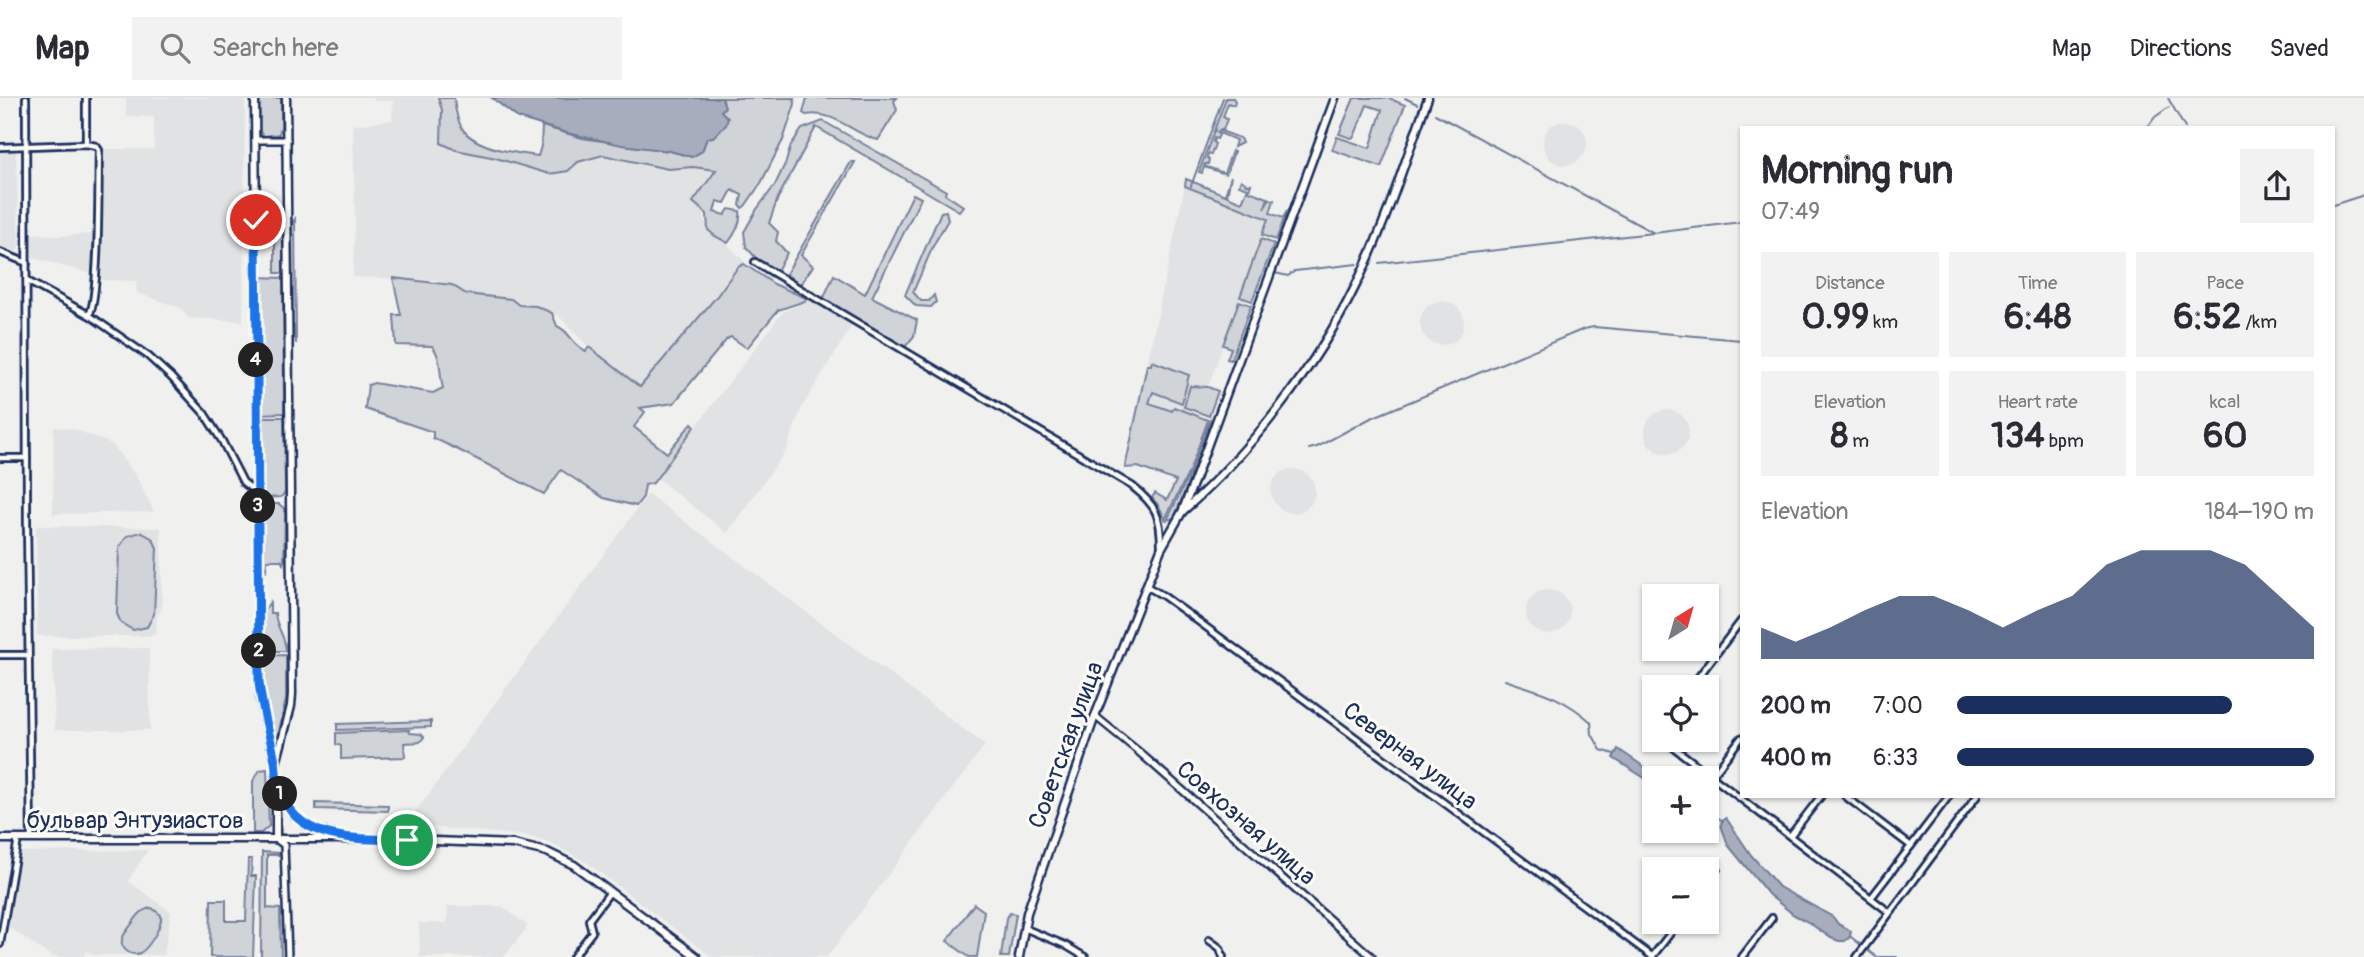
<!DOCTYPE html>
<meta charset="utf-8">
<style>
:root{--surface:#fff;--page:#f2f2f3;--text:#2b2b33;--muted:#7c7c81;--line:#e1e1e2;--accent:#1b2f5e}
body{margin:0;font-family:Pangolin,sans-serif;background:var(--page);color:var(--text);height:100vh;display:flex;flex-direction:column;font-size:26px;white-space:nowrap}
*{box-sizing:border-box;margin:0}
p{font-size:23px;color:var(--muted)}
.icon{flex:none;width:38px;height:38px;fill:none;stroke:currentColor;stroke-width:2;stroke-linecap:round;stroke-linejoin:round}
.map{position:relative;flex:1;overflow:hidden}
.side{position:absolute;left:1740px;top:28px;width:595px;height:672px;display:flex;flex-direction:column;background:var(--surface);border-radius:0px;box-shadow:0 2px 5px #0004}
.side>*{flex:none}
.needle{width:46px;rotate:37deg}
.tools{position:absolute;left:1642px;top:486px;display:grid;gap:14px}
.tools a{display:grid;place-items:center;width:77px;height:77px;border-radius:0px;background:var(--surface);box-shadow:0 2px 5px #0004;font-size:35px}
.pin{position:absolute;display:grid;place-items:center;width:60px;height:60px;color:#fff;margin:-30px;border:4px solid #fff;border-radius:50%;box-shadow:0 2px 7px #0007}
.km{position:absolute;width:35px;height:35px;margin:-18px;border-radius:50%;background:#222;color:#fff;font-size:19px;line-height:35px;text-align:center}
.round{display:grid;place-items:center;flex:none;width:74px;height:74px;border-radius:0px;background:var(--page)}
.head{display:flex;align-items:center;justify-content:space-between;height:119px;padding:0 21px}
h1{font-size:38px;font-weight:800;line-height:52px}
.stats{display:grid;grid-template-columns:repeat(3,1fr);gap:10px;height:119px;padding:7px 21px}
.stats div{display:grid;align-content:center;border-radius:0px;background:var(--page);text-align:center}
.stats b{font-size:35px;font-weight:800}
.stats small{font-size:19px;font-weight:400}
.stats p{font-size:19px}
.chart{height:196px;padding:14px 21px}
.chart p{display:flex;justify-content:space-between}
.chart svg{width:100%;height:126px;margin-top:7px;fill:var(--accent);opacity:.7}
ul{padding:0 21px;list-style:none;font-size:23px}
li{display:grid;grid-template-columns:112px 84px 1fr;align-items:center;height:52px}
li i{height:18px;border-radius:9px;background:var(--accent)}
header{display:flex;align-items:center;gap:42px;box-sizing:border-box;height:98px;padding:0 35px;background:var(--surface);border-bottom:2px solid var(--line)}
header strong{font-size:33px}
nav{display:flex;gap:38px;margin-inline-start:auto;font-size:24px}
.search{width:490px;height:63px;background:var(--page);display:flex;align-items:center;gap:18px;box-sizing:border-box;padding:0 24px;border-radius:0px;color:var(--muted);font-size:26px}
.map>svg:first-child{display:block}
.built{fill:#e0e2e3}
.green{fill:#d0d3d8;stroke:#76819b;stroke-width:2}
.water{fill:#a7adbd;stroke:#6f7b97;stroke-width:2}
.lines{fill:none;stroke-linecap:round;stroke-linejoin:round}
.stream{stroke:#6f7b97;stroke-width:2}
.minor-casing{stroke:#1b2f5e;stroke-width:10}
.tertiary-casing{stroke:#1b2f5e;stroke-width:10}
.secondary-casing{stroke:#1b2f5e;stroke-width:11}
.minor{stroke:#fdfcf7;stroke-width:4.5}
.tertiary{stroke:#fdfcf7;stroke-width:5}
.secondary{stroke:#fdfcf7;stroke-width:6}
.route-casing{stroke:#fff;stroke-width:14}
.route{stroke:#1a73e8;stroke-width:9}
.labels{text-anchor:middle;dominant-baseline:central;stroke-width:6;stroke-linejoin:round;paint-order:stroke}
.street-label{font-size:24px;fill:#1b2f5e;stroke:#fdfcf7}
</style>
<header>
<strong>Map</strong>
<div class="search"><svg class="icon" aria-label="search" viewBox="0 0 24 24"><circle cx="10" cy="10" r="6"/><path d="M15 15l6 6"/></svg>Search here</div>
<nav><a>Map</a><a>Directions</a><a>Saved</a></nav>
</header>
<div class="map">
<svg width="2364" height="859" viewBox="0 0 2364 859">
<rect width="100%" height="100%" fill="#f0f0ee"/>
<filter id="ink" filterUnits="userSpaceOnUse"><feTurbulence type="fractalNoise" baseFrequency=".0143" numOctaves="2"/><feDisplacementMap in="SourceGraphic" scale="14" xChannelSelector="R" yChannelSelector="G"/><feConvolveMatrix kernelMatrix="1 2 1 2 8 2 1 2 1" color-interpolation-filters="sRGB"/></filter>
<g filter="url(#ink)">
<!-- built -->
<g class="built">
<polygon points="126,0 245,0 243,223 188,220 181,210 137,195 136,183 102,182 104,51 154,51 154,19 126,18"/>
<polygon points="373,0 438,0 456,52 496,60 549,76 568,73 578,64 603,57 668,71 693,69 721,73 703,122 745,164 640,289 592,252 559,218 531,206 464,201 439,182 353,179 355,120 353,27 392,22 393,3 374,3"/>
<circle cx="1565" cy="45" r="22"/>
<polygon points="14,52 16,54 19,149 16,153 0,148 0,53"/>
<polygon points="1185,88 1268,121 1181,364 1132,338"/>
<polygon points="29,135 60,138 92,136 94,139 93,176 30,159"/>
<polygon points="812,200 854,224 802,309 786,353 727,435 657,380 782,215"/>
<circle cx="1442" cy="225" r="22"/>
<circle cx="1667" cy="334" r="22"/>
<polygon points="54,329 74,331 112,346 137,380 154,414 53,416"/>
<circle cx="1293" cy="393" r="22"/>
<polygon points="648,396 985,647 827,859 712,859 586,764 555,747 528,738 406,727"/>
<polygon points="36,428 161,430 162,510 157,518 156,536 149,538 37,538"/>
<circle cx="1548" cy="514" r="22"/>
<polygon points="149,550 150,632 55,632 52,551"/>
<polygon points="148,752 128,783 171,814 164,857 94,857 86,853 83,859 52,859 7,828 20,754"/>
<polygon points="448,808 502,808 528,828 504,859 420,859 419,825 447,825"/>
</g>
<!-- green -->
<g class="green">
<polygon points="257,0 281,0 281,28 279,36 265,38 259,34"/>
<path d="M438,0H454C455,11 457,24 464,33C479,51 516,55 538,58L541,48L542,28L582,40L670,53L692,59L702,53L707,40L723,17L720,13L723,7L722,0H794L795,6L783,42L761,85L745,108L742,110L740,107L742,97L732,92L725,105L717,103L714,114L725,117L729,111L740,113C742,125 735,136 728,145L715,138L708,132L707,116L693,104L716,72L693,69L668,71L603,57L578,64L568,73L549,76L496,60L456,52L441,45L442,12Z"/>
<path d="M807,0H897L894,3L897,12L878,42C851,36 836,12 806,17L803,15Z"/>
<polygon points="1226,0 1233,0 1235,3 1234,7 1228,5 1223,19 1227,21 1223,32 1218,32 1240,40 1242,45 1234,49 1236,42 1217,34 1219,37 1217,41 1214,40 1213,44 1215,46 1211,57 1208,56 1207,60 1209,62 1208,66 1205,66 1204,68 1224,75 1232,53 1234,54 1226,76 1204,69 1202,75 1199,74"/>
<polygon points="1354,0 1388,0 1405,7 1381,69 1332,52 1337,39 1370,50 1382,12 1367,7 1354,39 1351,40 1339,36"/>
<polygon points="823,23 946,93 945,96 963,108 959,113 816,29 778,100 769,125 778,134 776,143 787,155 777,173 757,161 746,149 744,134 757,111 775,87 786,64 791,47 802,31"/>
<polygon points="851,64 855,64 801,157 813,168 800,187 786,176"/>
<polygon points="1231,78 1227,98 1242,104 1248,90 1239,87 1241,82 1248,87 1251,86 1249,93 1268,100 1264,111 1269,101 1274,102 1270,115 1283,120 1287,113 1276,142 1262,137 1268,121 1185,88 1186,81 1225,97"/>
<polygon points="913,96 921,100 872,199 917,222 914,238 905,249 823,201 834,177 865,196"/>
<polygon points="946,113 948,122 934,146 913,194 921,203 929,203 934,197 936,204 931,209 916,208 905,197 941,114"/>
<polygon points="295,121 296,246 294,228 291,225 290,129"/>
<rect x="275" y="124" width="8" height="51"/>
<polygon points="1261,141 1274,146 1252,203 1240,199"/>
<path d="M744,166L774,186L806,200L805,203L778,212L747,250L731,239L727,241L674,305L640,310L645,314L634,329L667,355L692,325L695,328L653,385L645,387L643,399L636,408L604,400L561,372L544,396C507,377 471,357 433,340V334L365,311L368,287L374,285L433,295L443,290C439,276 442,259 432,248L396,247L394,217H401L393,180L452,187L466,196L511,201L519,207L536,208L552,215L557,228C571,234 570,245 586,253L589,249L640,289L717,198L738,169Z"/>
<polygon points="258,179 283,180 284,315 259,316"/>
<polygon points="1239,203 1251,207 1231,262 1227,261 1231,250 1223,247"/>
<polygon points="1152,263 1189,277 1182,305 1153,294 1149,305 1172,313 1174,309 1208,322 1189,374 1165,421 1159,408 1152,400 1155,395 1167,402 1176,383 1138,369 1125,370 1147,267 1151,267"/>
<polygon points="1190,288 1208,289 1218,293 1209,318 1184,309"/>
<polygon points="259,319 284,319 285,395 281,399 265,400 259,395"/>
<polygon points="1210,322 1211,328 1174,420 1167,422 1190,375"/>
<polygon points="264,406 279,406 285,411 284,463 283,466 281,462 267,462 266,472 260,461 261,409"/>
<polygon points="141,434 153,441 157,450 154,516 147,529 133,532 121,525 117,516 119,450 127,438"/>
<path d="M270,504V515H275C276,530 286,539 286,553H260L262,516Z"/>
<polygon points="286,557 286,601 274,656 262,598 261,558"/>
<polygon points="431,623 431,629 337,632 337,626"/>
<polygon points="409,632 410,635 421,636 424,639 420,644 404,645 405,659 341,661 341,648 336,646 336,635"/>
<polygon points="267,671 269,728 261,735 253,735 253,683 260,672"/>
<polygon points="316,705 388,707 388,713 316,711"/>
<polygon points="262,754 279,755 279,757 267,757 267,810 280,811 281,859 261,859"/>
<polygon points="248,761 252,761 251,778 256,778 253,859 210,859 211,802 226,802 226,823 246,823"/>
<polygon points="974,806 984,813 977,859 969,859 947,843"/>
<path d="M152,810L161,817C163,827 149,850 140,855C131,859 120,851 122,841C123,837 128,831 131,827C137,819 141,811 152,810Z"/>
<polygon points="1010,815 1016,816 1009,859 1001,859 1006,820"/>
</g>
<!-- water -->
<g class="water">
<polygon points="492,0 722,0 725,9 721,13 728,20 726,27 713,39 707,40 702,53 692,59 670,53 622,47 567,35 518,20"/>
<polygon points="1618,651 1646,670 1669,681 1654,681 1654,686 1613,660"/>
<polygon points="1726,720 1751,757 1779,789 1833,819 1838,826 1851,833 1850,839 1845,843 1839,843 1831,840 1808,824 1794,817 1769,797 1728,747 1721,727 1722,722"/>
</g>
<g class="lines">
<!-- stream -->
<g class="stream">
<polyline points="1405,0 1417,6"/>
<polyline points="2168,0 2185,30"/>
<polyline points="1435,16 1654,135 1741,124"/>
<polyline points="2147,30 2155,19 2169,9"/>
<polyline points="1191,88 1223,0"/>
<polyline points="2333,107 2364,97"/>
<polyline points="1379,165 1653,135"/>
<polyline points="1275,175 1288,178 1295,173 1357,166"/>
<polyline points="1309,351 1317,349 1369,321 1584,231 1594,229 1741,242"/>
<path d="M1505,582C1540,594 1562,598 1591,624L1592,636L1601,652L1614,656"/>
<polyline points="1706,712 1723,723"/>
<polyline points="1851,839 1876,859 1897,859"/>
</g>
<defs>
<g id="minor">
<polyline points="26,0 27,424 31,741"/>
<polyline points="86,46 86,0"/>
<path d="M0,49L86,46L96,48L99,52C98,80 100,200 89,217"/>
<polyline points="0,154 27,165"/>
<path d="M755,164L1132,388C1156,407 1161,418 1161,448"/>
<polyline points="29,184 89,217 148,258 171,279 204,315 222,343 243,384 258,396"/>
<polyline points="0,360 27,360"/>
<polyline points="1146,488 1162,497 1187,515 1653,859"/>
<polyline points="0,557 28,557"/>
<polyline points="1690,590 1741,523"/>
<polyline points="1664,642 1889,814"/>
<polyline points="1712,678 1741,640"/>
<polyline points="1845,698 1911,748 1871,800"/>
<polyline points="1790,738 1821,698"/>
<polyline points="1911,748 1949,698"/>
<polyline points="1706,786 1717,771"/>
<polyline points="1024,830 1065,847 1085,859"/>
<polyline points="1209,842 1220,850 1223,859"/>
<polyline points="0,846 18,741"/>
<polyline points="573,859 592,834 589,822 610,794"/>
<polyline points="1652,859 1679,824"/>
<polyline points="1742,859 1772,820"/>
<polyline points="1857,859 1977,698"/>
</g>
<g id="tertiary">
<polyline points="255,42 287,42"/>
<polyline points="1095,618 1139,654 1372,859"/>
<polyline points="276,741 284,747 288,859"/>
</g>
<g id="secondary">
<polyline points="255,0 259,583 260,600 275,664"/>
<path d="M1183,413C1250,354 1316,269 1355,189C1385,129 1405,63 1428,0"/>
<path d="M278,690C288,723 309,730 340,739"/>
<polyline points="0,741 383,741 513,746 547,754 574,767 697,859"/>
<polyline points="276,741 276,666 291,608 292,596 286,0"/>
<polyline points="1019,859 1027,815 1095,618 1161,451 1182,414 1195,381 1335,0"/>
</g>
</defs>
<!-- minor casing -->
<use href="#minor" class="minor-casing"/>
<!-- tertiary casing -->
<use href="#tertiary" class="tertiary-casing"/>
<!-- secondary casing -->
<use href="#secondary" class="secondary-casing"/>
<!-- minor -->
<use href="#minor" class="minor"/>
<!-- tertiary -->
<use href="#tertiary" class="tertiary"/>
<!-- secondary -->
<use href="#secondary" class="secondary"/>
</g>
</g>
<g class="lines" filter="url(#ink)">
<defs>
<path id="route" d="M256,122L259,583C261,610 270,636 275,663C277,674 275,683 280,694C300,747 361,740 407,742"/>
</defs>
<!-- route casing -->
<use href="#route" class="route-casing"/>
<!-- route -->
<use href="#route" class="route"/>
</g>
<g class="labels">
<!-- street labels -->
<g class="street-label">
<text transform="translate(1066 647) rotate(-70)">Советская улица</text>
<text transform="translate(1410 658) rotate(37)">Северная улица</text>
<text x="135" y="722">бульвар Энтузиастов</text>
<text transform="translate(1246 725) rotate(41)">Совхозная улица</text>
</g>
</g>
</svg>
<div class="tools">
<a><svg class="needle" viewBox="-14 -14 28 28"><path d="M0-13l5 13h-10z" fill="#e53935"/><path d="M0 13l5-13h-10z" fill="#7c7c81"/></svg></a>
<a><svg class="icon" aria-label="locate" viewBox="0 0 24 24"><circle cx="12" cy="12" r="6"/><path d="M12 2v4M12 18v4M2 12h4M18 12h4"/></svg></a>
<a>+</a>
<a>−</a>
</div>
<div class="pin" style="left:407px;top:742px;background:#1e9e55"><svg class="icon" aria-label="arrive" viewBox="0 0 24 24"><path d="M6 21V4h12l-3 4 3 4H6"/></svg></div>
<div class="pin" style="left:256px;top:122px;background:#d93025"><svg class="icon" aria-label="check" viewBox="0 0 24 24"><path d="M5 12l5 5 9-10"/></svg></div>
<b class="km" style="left:280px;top:696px">1</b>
<b class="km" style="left:259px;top:553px">2</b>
<b class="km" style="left:258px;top:408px">3</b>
<b class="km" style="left:256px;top:262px">4</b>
<section class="side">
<div class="head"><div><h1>Morning run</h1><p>07:49</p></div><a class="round"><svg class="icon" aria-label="share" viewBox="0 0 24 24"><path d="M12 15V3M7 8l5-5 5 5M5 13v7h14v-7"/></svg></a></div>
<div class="stats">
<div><p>Distance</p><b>0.99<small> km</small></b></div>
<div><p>Time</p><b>6:48</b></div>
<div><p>Pace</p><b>6:52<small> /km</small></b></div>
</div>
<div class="stats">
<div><p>Elevation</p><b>8<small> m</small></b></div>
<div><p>Heart rate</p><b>134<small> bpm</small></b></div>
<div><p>kcal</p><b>60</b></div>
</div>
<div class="chart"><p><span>Elevation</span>184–190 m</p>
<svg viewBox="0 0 160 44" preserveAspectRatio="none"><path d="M0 44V33L10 38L20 33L30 27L40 22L50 22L60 27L70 33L80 27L90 22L100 11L110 6L120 6L130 6L140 11L150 22L160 33V44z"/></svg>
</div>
<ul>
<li><b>200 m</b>7:00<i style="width:77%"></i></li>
<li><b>400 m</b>6:33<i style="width:100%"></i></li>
</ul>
</section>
</div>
